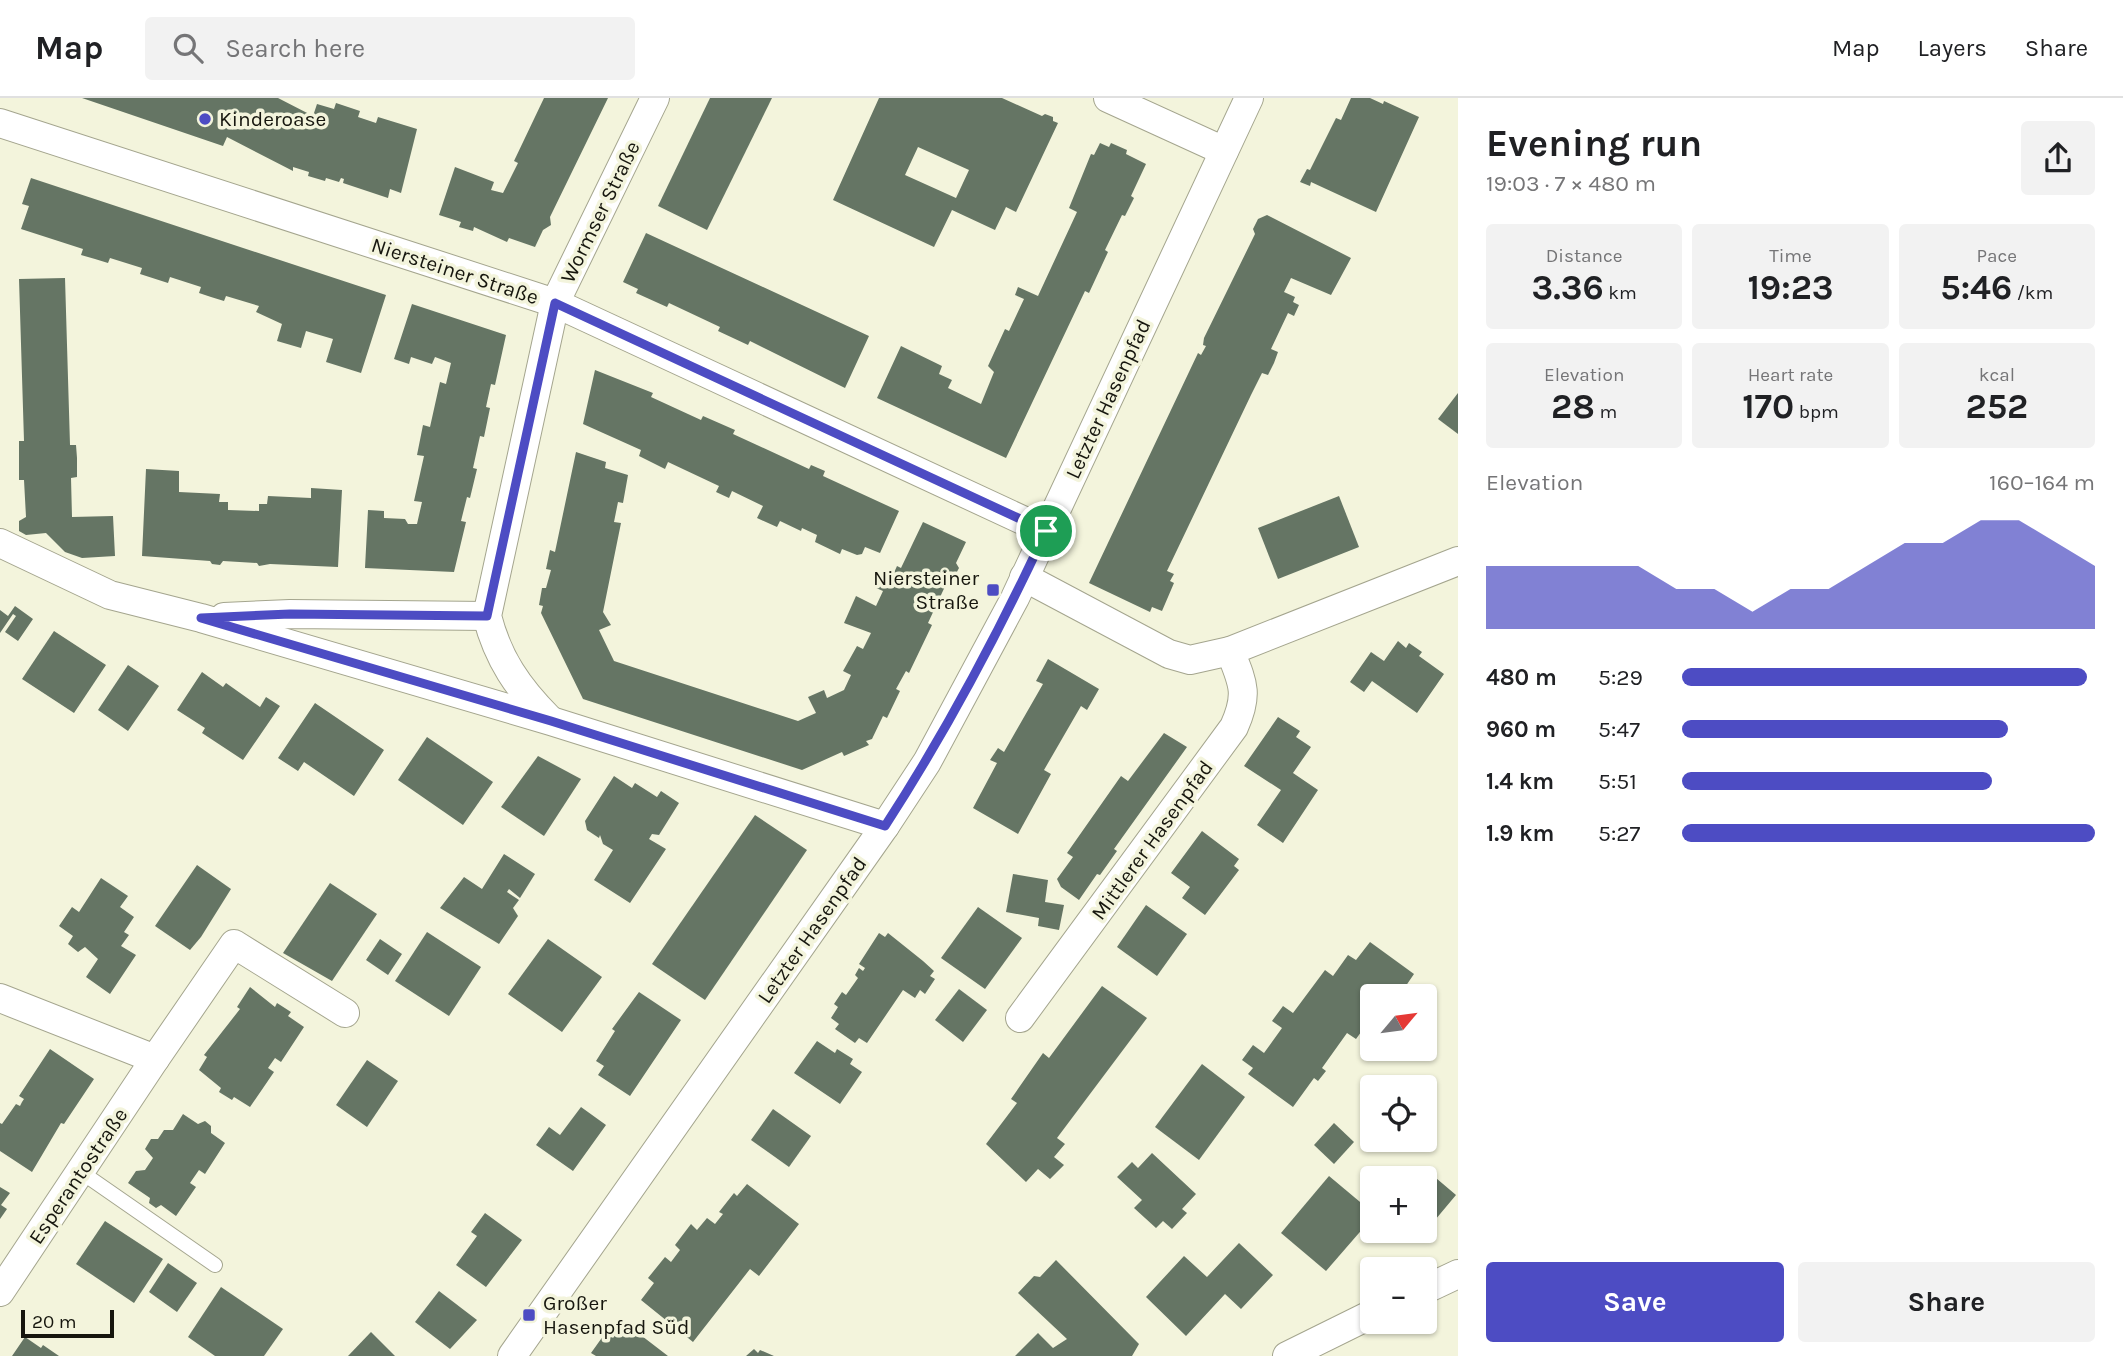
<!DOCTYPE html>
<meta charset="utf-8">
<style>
:root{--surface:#fff;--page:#f2f2f2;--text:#202124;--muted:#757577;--line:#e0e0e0;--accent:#4d4cc3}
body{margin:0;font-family:Karla,sans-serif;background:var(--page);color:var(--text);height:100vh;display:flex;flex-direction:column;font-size:26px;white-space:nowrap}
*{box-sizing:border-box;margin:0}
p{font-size:23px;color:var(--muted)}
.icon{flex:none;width:38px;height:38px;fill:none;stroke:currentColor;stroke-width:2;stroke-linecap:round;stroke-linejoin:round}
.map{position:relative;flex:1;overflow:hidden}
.drawer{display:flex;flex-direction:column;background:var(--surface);width:665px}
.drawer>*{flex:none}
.needle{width:46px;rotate:61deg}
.fabs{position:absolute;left:1360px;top:886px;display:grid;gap:14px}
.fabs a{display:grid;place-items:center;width:77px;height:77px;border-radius:7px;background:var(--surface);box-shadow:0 2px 5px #0004;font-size:35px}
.scale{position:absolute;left:21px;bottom:18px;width:93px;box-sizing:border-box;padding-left:7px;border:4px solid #16160e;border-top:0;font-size:19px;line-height:24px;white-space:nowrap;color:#16160e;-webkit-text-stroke:5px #f3f4dc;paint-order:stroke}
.pin{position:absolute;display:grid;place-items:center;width:60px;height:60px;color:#fff;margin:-30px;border:4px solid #fff;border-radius:50%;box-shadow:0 2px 7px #0007}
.round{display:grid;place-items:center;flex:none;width:74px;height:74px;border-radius:7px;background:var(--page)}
.overview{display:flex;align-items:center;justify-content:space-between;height:119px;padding:0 28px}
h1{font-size:38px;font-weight:700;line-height:52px}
.figures{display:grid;grid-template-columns:repeat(3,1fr);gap:10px;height:119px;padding:7px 28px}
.figures div{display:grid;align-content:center;border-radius:7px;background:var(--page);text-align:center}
.figures b{font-size:35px;font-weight:700}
.figures small{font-size:19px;font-weight:400}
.figures p{font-size:19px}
.chart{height:196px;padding:14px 28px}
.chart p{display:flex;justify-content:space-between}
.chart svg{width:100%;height:126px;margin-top:7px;fill:var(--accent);opacity:.7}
.action{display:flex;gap:14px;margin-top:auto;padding:14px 28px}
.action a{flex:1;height:80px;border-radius:7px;background:var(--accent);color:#fff;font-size:28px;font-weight:700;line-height:80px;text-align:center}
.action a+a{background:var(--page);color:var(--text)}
ul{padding:0 28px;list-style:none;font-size:23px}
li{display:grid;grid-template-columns:112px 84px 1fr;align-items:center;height:52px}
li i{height:18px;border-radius:9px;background:var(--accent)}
header{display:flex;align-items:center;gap:42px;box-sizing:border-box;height:98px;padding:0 35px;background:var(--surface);border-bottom:2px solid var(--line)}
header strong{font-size:33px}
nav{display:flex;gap:38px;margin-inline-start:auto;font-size:24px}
.search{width:490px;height:63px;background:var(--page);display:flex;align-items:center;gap:18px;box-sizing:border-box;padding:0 24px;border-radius:7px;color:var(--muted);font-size:26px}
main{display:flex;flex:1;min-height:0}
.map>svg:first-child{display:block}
.building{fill:#657564;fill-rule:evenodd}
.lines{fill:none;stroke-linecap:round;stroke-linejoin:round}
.service-casing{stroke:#a4a58e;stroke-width:16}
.minor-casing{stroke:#a4a58e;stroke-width:30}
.service{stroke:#fff;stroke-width:14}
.minor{stroke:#fff;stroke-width:28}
.route-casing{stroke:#fff;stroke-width:14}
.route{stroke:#4d4cc3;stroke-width:9}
.poi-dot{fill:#4d4cc3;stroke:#f3f4dc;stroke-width:2.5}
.labels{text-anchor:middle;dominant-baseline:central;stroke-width:7;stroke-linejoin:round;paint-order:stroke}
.poi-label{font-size:21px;fill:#16160e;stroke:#f3f4dc;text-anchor:start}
.street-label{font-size:21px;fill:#16160e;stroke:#f3f4dc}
</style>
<header>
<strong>Map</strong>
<div class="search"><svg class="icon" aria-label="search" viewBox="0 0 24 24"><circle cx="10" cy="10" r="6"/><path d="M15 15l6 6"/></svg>Search here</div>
<nav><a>Map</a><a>Layers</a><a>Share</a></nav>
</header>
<main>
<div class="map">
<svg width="1458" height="1258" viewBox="0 0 1458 1258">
<rect width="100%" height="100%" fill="#f3f4dc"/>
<!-- building -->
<g class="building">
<polygon points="82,0 278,0 313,18 317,6 334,11 336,5 360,13 358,19 376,25 378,19 417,31 401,95 390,91 388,100 343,85 344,81 341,80 339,84 326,80 325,83 308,78 309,74 293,69 293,73 227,39 223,48"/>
<polygon points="544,0 608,0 550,119 551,127 543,132 535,149 509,140 507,144 474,129 473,133 459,129 461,124 439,117 455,69 494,84 491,92 503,95 518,65 514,63"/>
<polygon points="710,0 772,0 707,132 658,108"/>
<path d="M879,0H1002L1042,18L1045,16L1053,19V23L1058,25L1016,114L1006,109L995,132L952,112L934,149L833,102ZM918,49L969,72L956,100L905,77Z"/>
<polygon points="1351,0 1370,0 1383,6 1384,3 1419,19 1376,114 1311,84 1310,88 1300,84 1307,71 1310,72 1336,20 1341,22"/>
<polygon points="1100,45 1109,49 1111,45 1127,52 1126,56 1146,66 1131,98 1134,100 1125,118 1122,117 1105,152 1108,154 1089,195 1085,193 1006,360 877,300 901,248 942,268 939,276 952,282 948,290 981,306 994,274 988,268 1005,231 1009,233 1024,201 1015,197 1018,189 1038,198 1077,114 1069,110 1091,56 1094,57"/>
<polygon points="31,80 386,197 361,275 326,264 333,241 306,233 301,250 277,243 282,226 256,214 259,208 226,198 224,203 211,199 199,195 201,189 170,179 168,185 140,176 142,170 110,160 108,165 95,161 81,157 83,151 21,131 29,108 22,106"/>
<polygon points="1267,117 1351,160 1331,197 1291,180 1284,194 1295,199 1293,204 1299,207 1294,218 1288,215 1271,251 1278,254 1274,265 1268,277 1262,275 1251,297 1167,473 1174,476 1170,483 1174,485 1162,513 1152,509 1150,514 1089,485 1198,255 1201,257 1206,248 1203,247 1204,240 1255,136 1253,131 1258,121"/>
<polygon points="646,135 869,238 845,290 750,243 748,247 718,233 720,229 669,205 667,209 636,195 638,191 623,184"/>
<polygon points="65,180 70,347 76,347 77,360 77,379 71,380 72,419 113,418 115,458 82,460 65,454 46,435 26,437 19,433 19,423 26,419 24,382 19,382 19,343 24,343 19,181"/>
<polygon points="412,206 506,237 495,287 491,286 486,309 490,310 484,339 480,338 473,370 477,371 470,400 467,399 461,423 466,424 454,474 365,470 368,412 384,413 384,420 405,421 408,426 417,426 422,404 414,403 424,358 417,357 423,327 430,329 440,284 446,286 451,265 435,259 432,266 411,259 409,266 394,261"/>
<polygon points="595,272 653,295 651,299 701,322 703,318 735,332 733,336 809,371 811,367 825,373 823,378 899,413 880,455 865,449 862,456 857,457 842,451 840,456 815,444 817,437 802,430 801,433 780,423 777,429 757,420 763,408 732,393 729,400 716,394 719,388 668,364 665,371 639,358 641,352 583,326"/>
<polygon points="1458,295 1458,336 1438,321"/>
<polygon points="576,354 606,364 605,370 628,377 623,405 618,404 614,424 621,425 603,514 611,527 599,532 614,563 798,623 816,615 808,599 824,592 827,600 844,592 851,577 843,573 857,548 863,551 871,535 844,525 856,498 876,508 883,493 874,489 877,481 882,483 886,474 893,477 897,468 901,470 923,424 966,444 956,465 959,470 952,483 948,482 928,525 932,527 909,575 906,573 896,591 900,593 887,620 883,618 872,641 866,643 869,647 844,658 842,654 802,672 583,601 541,515 543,508 539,507 542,490 546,490 551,472 546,471 550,452 555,454"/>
<polygon points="146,371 179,373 179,394 220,396 219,404 228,404 228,412 259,413 259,406 267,406 268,398 311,400 311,390 342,392 338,469 270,466 259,468 257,465 223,463 220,467 212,466 210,463 142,458"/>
<polygon points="1339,398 1359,449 1278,481 1258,430"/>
<polygon points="15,508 33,521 18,543 5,534 16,518 13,516 0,535 0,512 8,518"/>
<polygon points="54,533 106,567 74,615 22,581"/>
<polygon points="1398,543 1406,550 1409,545 1422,554 1419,558 1444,576 1417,615 1372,583 1364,594 1350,584 1371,554 1384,563"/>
<polygon points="1048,561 1099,591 1087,612 1081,608 1044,672 1051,676 1018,736 973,710 997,665 990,662 998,650 1004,654 1043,586 1036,583"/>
<polygon points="128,567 159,588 128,633 98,612"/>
<polygon points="202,574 223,589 226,585 260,609 266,599 280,608 243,662 202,635 205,630 177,612"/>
<polygon points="315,605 384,652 354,698 304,664 298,673 278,660"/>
<polygon points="1278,619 1300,633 1296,639 1311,649 1293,675 1318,692 1283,745 1257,727 1281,692 1244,668"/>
<polygon points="1164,635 1187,649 1114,751 1117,753 1100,777 1097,776 1079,802 1061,789 1057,781 1073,759 1067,755 1121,678 1128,683"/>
<polygon points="427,639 493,684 463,727 398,682"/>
<polygon points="538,658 581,681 544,738 501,709"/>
<polygon points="614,678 632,690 635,685 657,699 661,693 679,705 659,737 652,736 649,741 666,751 630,805 594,782 613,752 603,746 600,737 599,740 587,732 585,723"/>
<polygon points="755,717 807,752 705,902 652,866"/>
<polygon points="1202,733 1239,761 1234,768 1239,772 1205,817 1182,800 1190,789 1171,775"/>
<polygon points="504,756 535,776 520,800 509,791 507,794 519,802 513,810 518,818 499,846 440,810 464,779 482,791"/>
<polygon points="197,767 231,791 201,839 190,852 155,828"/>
<polygon points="1013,776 1048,782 1045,804 1064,807 1059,832 1038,828 1039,820 1006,814"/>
<polygon points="101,780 128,798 120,809 134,819 124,834 129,837 121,848 136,857 110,896 86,879 98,861 85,849 78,854 68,846 73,838 59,828 72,809 79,814"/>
<polygon points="330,785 377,816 332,883 283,855"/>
<polygon points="1146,807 1187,836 1157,878 1117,849"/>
<polygon points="978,809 1022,840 985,891 941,860"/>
<polygon points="427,834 481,869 449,918 395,883"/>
<polygon points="879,835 885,839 888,835 923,863 934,873 930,878 935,881 925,896 920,892 915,900 903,892 867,945 859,940 855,945 835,931 839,926 831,920 838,909 834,906 842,894 846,897 858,880 855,877 859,870 863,873 865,870 859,866"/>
<polygon points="380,841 402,856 388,877 366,862"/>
<polygon points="548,841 602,879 562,934 508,896"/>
<polygon points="1370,844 1414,876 1399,898 1372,898 1372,919 1356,941 1347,935 1322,970 1326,973 1318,983 1314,980 1293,1009 1248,976 1253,970 1242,962 1253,947 1264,955 1282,930 1272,923 1283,908 1293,915 1325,872 1333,878 1348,857 1356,862"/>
<polygon points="1102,888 1147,920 1057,1040 1065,1046 1054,1059 1064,1067 1050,1081 1038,1071 1026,1084 986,1046 1017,1005 1011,1001 1043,955 1049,960"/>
<polygon points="250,889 275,909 277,905 291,914 288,918 304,929 281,964 275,960 268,970 274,974 250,1009 234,999 232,1002 219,994 221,990 199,972 207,959 204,957 240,911 237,909"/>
<polygon points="959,891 987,912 963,944 935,922"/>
<polygon points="639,894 681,922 630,998 598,977 604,968 596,963 615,933 612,931"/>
<polygon points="817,943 835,955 837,951 853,961 850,966 862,974 840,1006 794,975"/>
<polygon points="50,951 94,981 64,1026 61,1025 32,1074 0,1053 0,1025 2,1026 16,1006 20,1008 22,1004 24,1001 19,998"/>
<polygon points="367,962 398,983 367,1029 336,1007"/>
<polygon points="1202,966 1245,999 1199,1062 1155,1029"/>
<polygon points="581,1009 606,1027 573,1073 536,1047 549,1029 560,1037"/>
<polygon points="773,1011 811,1038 789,1069 751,1042"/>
<polygon points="183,1016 198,1026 205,1023 211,1028 211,1035 225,1045 205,1076 199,1072 190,1085 196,1089 176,1118 161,1107 156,1110 149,1105 150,1100 128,1085 136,1073 145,1072 153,1060 145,1051 151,1041 158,1041 164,1032 173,1032"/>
<polygon points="1334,1025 1354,1044 1334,1066 1314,1047"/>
<polygon points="1152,1055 1196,1096 1182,1111 1187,1115 1172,1131 1163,1123 1156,1130 1134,1110 1142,1102 1117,1079 1132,1064 1138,1070"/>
<polygon points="1423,1069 1456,1097 1430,1128 1424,1123 1424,1080 1413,1080"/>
<polygon points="1329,1078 1372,1114 1372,1120 1326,1173 1281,1135"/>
<polygon points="747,1086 799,1126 759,1178 750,1171 693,1244 641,1202 654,1185 648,1180 665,1159 671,1164 680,1152 675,1147 691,1126 697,1132 707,1120 715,1126 723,1116 719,1114 734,1095 737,1098"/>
<polygon points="0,1089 10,1095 1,1107 7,1111 0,1121"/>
<polygon points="485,1115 522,1142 486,1189 456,1167 477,1138 471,1134"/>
<polygon points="105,1123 163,1161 134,1205 76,1166"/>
<polygon points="1239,1145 1273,1177 1241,1211 1225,1196 1186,1238 1146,1199 1184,1158 1207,1179"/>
<polygon points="1056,1162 1139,1246 1132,1258 1015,1258 1038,1235 1053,1250 1067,1241 1018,1195 1034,1178 1040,1179"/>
<polygon points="168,1165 197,1185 177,1214 149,1194"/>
<polygon points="221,1189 283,1231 264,1258 215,1258 188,1239"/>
<polygon points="439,1193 477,1222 450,1251 415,1224"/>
<polygon points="625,1225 668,1258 596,1258 591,1255 606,1234 613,1240"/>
<polygon points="371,1234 395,1258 348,1258"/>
<polygon points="25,1239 41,1250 43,1247 59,1258 12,1258"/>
<polygon points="754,1251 758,1255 760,1252 774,1258 746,1258"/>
</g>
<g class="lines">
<defs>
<polyline id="service" points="81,1074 215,1167"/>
<g id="minor">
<polyline points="1108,0 1224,53"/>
<polyline points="0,25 555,205 1046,433"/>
<polyline points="0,445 110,497 201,520 551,623 885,728"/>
<polyline points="1024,479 1169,556 1190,562 1230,553 1458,463"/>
<polyline points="224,519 290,516 487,518"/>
<path d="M549,621C518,590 498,561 487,518L555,205L655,0"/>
<polyline points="0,900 155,961 0,1194"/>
<path d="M1020,920L1234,629C1249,596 1243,585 1230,553"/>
<polyline points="155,961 234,846 345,915"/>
<polyline points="1424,1192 1458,1176"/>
<polyline points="512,1258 885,728 927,664 1015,500 1249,0"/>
<polyline points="1287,1258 1372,1216"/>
</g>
</defs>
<!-- service casing -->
<use href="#service" class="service-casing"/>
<!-- minor casing -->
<use href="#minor" class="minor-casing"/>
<!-- service -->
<use href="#service" class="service"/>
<!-- minor -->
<use href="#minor" class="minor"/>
</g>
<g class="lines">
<defs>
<path id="route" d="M555,205L1046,433C999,534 946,634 885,728L551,623L201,520L290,516L487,518Z"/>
</defs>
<!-- route casing -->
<use href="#route" class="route-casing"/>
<!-- route -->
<use href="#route" class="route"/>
</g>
<!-- markers -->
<g class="poi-dot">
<circle cx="205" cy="21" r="7"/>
<rect x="986" y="485" width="14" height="14" rx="3.5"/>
<rect x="522" y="1210" width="14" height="14" rx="3.5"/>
</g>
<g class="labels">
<!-- poi labels -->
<g class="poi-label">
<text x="219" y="21">Kinderoase</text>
<text x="979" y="480" text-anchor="end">Niersteiner<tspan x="979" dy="24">Straße</tspan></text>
<text x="543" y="1205">Großer<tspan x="543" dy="24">Hasenpfad Süd</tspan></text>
</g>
<!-- street labels -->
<g class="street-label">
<text transform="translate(600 114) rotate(-64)">Wormser Straße</text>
<text transform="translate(455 173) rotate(18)">Niersteiner Straße</text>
<text transform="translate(1108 301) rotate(-65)">Letzter Hasenpfad</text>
<text transform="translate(1152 742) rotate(-54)">Mittlerer Hasenpfad</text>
<text transform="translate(812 832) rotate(-55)">Letzter Hasenpfad</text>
<text transform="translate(78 1078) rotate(-56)">Esperantostraße</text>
</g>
</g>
</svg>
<div class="fabs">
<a><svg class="needle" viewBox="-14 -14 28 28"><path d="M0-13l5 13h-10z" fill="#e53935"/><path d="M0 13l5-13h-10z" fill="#757577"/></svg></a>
<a><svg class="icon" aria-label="locate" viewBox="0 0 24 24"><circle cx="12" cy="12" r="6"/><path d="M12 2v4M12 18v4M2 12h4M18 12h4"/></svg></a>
<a>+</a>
<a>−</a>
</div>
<div class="scale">20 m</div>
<div class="pin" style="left:1046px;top:433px;background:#1e9e55"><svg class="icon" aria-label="arrive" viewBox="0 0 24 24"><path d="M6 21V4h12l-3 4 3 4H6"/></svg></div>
</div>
<section class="drawer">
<div class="overview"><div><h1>Evening run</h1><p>19:03 · 7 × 480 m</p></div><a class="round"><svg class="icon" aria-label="share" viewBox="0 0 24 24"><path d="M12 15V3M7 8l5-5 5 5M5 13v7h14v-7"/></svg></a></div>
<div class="figures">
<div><p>Distance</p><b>3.36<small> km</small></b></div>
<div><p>Time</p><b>19:23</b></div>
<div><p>Pace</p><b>5:46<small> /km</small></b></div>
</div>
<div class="figures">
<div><p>Elevation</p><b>28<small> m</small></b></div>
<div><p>Heart rate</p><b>170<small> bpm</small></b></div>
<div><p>kcal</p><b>252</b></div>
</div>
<div class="chart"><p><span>Elevation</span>160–164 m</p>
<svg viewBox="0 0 160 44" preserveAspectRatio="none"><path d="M0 44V22L10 22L20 22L30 22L40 22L50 30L60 30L70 38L80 30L90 30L100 22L110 14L120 14L130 6L140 6L150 14L160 22V44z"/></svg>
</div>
<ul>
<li><b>480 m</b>5:29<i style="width:98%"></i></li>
<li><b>960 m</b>5:47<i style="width:79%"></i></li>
<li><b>1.4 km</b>5:51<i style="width:75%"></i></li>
<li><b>1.9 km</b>5:27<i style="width:100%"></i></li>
</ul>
<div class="action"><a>Save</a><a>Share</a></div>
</section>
</main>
